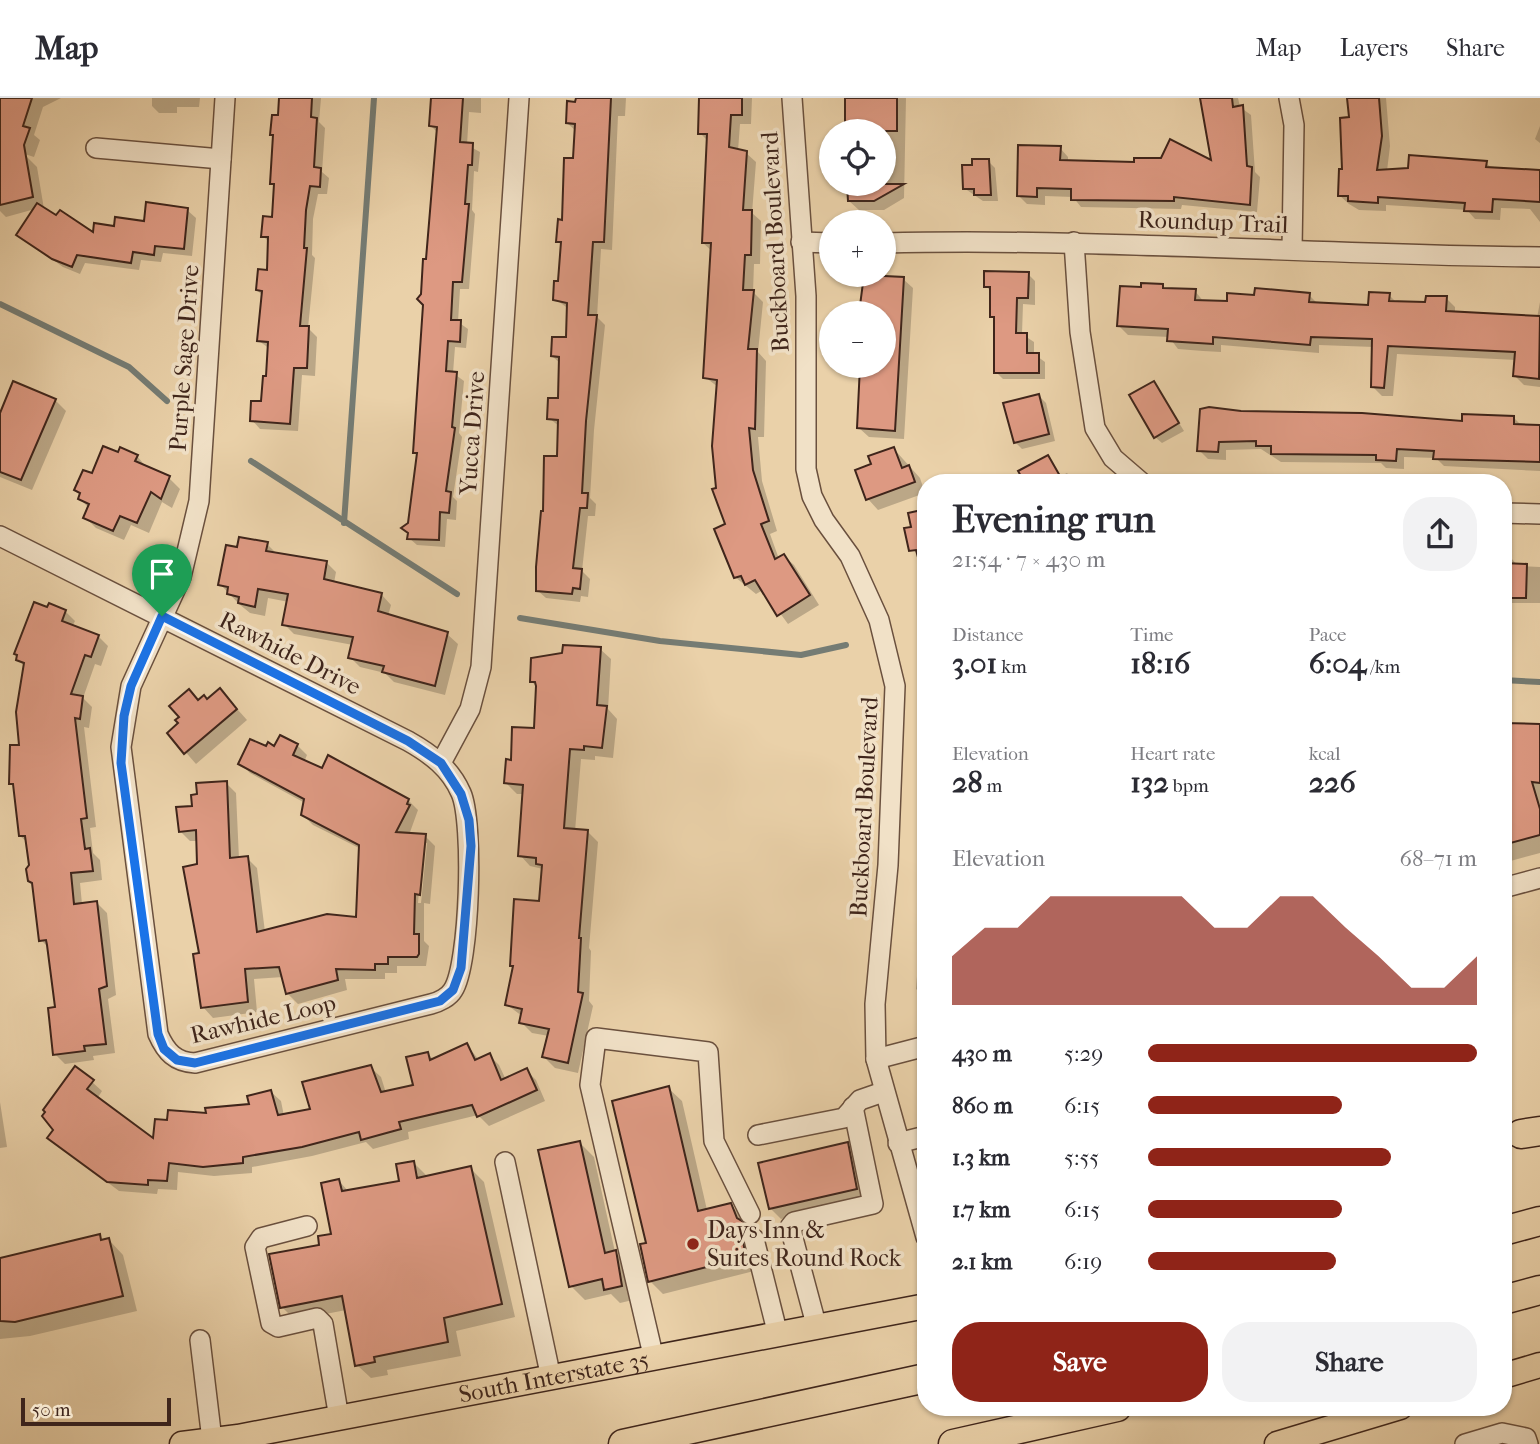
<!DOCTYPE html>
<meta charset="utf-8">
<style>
:root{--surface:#fff;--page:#f2f2f3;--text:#2b2b33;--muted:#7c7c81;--line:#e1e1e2;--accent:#8f2418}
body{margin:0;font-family:"IM FELL French Canon",serif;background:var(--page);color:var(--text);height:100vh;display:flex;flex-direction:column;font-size:26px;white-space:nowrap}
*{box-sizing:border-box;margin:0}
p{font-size:23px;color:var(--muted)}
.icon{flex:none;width:38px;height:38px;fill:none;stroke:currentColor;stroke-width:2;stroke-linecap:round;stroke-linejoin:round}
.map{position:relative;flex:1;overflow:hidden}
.panel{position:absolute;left:917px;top:376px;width:595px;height:942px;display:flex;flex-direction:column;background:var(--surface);border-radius:28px;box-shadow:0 2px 5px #0004}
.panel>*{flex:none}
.tools{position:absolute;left:819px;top:21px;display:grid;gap:14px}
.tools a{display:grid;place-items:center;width:77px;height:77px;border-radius:50%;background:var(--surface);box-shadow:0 2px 5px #0004;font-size:35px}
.scale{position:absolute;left:21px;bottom:18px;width:150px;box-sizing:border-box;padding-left:7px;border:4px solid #3f251b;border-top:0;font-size:19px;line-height:24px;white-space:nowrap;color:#3f251b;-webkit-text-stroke:5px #f1e1c7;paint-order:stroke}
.pin{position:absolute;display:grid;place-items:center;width:60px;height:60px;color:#fff;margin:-72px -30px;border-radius:50% 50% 50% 0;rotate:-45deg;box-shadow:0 0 7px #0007}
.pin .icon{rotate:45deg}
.round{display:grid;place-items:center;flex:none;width:74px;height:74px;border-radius:28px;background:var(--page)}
.headline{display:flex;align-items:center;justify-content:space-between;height:119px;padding:0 35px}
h1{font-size:38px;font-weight:800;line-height:52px}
.stats{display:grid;grid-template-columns:repeat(3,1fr);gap:10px;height:119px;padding:7px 35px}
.stats div{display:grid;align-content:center}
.stats b{font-size:30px;font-weight:800}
.stats small{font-size:19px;font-weight:400}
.stats p{font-size:19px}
.chart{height:196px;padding:14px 35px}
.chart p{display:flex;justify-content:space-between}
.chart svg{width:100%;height:126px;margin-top:7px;fill:var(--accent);opacity:.7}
.cta{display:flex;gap:14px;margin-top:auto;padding:14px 35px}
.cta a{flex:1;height:80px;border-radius:28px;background:var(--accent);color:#fff;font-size:28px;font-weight:800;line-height:80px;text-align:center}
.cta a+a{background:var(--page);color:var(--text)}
ul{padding:0 35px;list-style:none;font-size:23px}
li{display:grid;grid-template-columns:112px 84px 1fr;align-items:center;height:52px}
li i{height:18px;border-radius:9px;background:var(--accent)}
header{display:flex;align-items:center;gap:42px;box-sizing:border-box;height:98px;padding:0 35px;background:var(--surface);border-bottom:2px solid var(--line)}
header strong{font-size:33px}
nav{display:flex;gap:38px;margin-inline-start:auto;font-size:24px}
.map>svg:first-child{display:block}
.shadow{fill:#0003;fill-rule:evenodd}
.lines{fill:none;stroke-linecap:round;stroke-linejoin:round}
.stream{stroke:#757c74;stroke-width:6}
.building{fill:#dd9982;stroke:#3f251b;stroke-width:2}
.minor-casing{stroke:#6a503e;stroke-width:22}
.major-casing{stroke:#3f251b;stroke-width:27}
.highway-casing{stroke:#3f251b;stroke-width:31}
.minor{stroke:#f1e1c7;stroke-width:19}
.major{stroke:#ead1a9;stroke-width:24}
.highway{stroke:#ead1a9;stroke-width:28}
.route-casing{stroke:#fff;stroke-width:14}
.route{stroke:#1a73e8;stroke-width:9}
.poi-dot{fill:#8f2418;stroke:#f1e1c7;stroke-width:2.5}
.labels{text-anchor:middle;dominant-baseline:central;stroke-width:7;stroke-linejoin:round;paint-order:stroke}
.street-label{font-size:24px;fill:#3f251b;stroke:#f1e1c7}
.poi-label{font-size:24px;fill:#3f251b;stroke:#f1e1c7;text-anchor:start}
</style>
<header>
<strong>Map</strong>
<nav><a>Map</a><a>Layers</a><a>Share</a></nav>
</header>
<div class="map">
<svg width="1540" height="1346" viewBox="0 0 1540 1346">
<rect width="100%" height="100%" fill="#ead1a9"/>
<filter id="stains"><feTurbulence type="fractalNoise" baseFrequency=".00286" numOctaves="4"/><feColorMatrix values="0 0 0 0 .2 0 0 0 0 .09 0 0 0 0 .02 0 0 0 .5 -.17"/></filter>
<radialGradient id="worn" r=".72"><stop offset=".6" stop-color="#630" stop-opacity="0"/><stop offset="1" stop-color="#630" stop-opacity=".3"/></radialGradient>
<!-- shadow -->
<g class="shadow">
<polygon points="0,0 61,0 43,9 34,37 40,42 34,59 0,48"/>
<polygon points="152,0 200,0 199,9 177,9 177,15 159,15 152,8"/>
<polygon points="281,0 321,0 319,24 325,30 322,74 329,80 327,96 318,96 313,121 312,157 315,160 308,230 317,239 315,278 302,277 298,333 260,331 252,322 263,305 268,280 270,251 259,243 263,198 257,192 268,174 270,145 263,138 274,121 276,89 272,85 275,39 272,36 279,19"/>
<polygon points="433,0 481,0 481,15 469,14 467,47 480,54 478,74 474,73 472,112 475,116 469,191 460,191 458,224 468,231 466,250 455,249 453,275 464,283 459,335 462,339 453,399 457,403 456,422 447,421 445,449 417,447 409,440 419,358 415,354 425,207 422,197 438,35 430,27"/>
<polygon points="577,0 626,0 625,18 618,18 612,152 601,151 597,219 605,227 594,332 590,400 596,406 595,418 588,418 582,473 590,481 588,499 581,498 580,504 546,500 537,492 545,415 558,360 560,329 549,320 559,302 561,266 552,258 567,241 569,211 555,201 560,185 562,148 558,143 575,62 576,33 567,25"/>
<polygon points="702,0 752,0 751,26 740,26 738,53 746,55 756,64 752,115 761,123 760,166 754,166 753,194 763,204 758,254 766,263 764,339 758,339 762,383 777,433 770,436 779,461 784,458 794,467 819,507 788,526 763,492 756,496 735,479 718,392 718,289 705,279 713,154 703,145 709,44 700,35"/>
<polygon points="847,0 906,0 904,100 884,112 859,112 849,103 849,86 884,86 884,33 856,32 846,23"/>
<polygon points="1202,0 1238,0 1240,9 1251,17 1255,74 1260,79 1257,114 1182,107 1181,111 1081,109 1073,99 1045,98 1045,107 1027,106 1018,97 1060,50 1068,59 1068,64 1135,65 1162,62 1214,65"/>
<polygon points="1349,0 1386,0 1390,48 1387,73 1486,65 1493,71 1540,74 1540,124 1530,111 1501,110 1500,122 1475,121 1467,112 1386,107 1386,113 1359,112 1349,106 1339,97 1351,20"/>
<polygon points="1540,28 1540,45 1535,41"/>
<polygon points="26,58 37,69 44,111 94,137 187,112 196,120 192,158 163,155 161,164 141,162 139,172 85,165 80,176 63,169 18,137 35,111 6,119 0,113 0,64"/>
<polygon points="988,63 995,70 998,103 983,103 964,90 974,68"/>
<polygon points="1028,176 1035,183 1035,207 1023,206 1022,236 1034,244 1034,256 1045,264 1045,281 1003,281 996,274 996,222 992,218 992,195 986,188"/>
<polygon points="866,179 903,181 913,190 904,341 869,339 859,330 862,272 858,268 884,268 884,215 861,215"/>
<polygon points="1162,188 1167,192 1195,193 1204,204 1309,197 1318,206 1370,209 1389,197 1397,205 1427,206 1446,200 1455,209 1455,215 1537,220 1540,204 1540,289 1524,287 1515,278 1516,262 1397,256 1393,298 1382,298 1373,289 1374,249 1319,247 1319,255 1221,247 1221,254 1203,253 1178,251 1169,239 1128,237 1119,228 1143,191"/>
<polygon points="1154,285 1184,333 1162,345 1155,339"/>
<polygon points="1039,298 1046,305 1055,343 1022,351 1015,344"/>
<polygon points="55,302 66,313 32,392 0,379 0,319"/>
<polygon points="1201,313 1463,325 1514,320 1522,328 1540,329 1540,373 1444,368 1436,360 1404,359 1404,371 1386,370 1381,365 1281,364 1261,351 1226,352 1226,362 1208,361 1199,352"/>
<polygon points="894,351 920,380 925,395 878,412 868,401 857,373 873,367"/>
<polygon points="118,356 137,358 147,370 169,380 180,391 172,410 162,404 149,435 131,427 124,442 96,430 85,419 89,410 80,401 81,397 76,392"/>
<polygon points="1047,359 1061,378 1067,375 1075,385 1027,385"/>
<polygon points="267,446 277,456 326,464 336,474 334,485 381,496 391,507 388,518 447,536 458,546 445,597 394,584 385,575 360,569 350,559 353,547 294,536 284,526 289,504 268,500 265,518 250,515 239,506 220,486 238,451"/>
<polygon points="1503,460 1511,460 1518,468 1540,469 1540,505 1503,505"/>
<polygon points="65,513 75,523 72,529 98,538 108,548 101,568 95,566 83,600 92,609 89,630 84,629 96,729 90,730 93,755 100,762 102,782 80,785 82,806 97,805 107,815 116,897 108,901 115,955 93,958 94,962 65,966 55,956 57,910 50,851 41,842 28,745 20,738 10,665 21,648 25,569 18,561"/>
<polygon points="600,551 611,561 608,611 617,621 613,660 595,658 595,662 581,661 575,733 587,733 598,744 589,850 591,853 589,903 593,908 578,975 555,970 544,959 549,938 532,935 521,924 522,918 506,906 514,870 511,867 541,805 543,771 530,768 520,757 524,696 517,696 506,685 513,663 536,632 538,590 531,583"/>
<polygon points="220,592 247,622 196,666 169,635"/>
<polygon points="1503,626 1540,628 1540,755 1503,765"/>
<path d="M297,647L307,657L304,664L408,702L418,712L409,737L425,738L435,748L430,806L424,805V843L429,848L426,868H397V875H385V881H345L347,892L298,906L288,896L283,879L254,881L257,914L213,920L203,909L198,743H190L180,733L194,710L226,685L236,695L239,761L247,760L257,770L265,834L358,821L361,751L313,727L303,717L305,705L250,675L240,665L267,650ZM423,745H427L421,805H418Z"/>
<polygon points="926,761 926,900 916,891"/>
<polygon points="467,947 479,962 489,957 499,967 506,982 526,972 536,982 545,1003 489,1028 478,1017 408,1034 409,1041 373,1051 366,1044 312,1058 252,1069 252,1075 214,1078 178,1074 177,1092 158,1091 157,1096 119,1093 49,1040 54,1033 49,1027 51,1024 92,984 102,993 97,1001 155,1043 169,1024 252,1008 271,994 281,1003 284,1018 313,1012 370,969 381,979 386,995 415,988 428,956 434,962"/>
<polygon points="668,990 682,1003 707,1112 730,1106 743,1120 747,1129 763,1142 758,1172 663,1196 650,1183 648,1146"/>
<polygon points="0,1004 7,1049 0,1050"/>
<polygon points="579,1044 594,1059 615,1154 630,1169 637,1201 620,1205 611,1196 585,1202 571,1188"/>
<polygon points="847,1046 858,1057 867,1101 781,1121 770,1110"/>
<polygon points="414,1065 427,1078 470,1070 484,1084 515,1219 456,1233 461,1258 387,1272 388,1277 371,1280 357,1267 346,1212 295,1222 282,1209 321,1148 333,1137 339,1083 349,1094 401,1084"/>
<polygon points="99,1138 104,1143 109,1142 123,1157 137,1213 30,1238 0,1241 0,1161"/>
</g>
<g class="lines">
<!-- stream -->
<g class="stream">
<polyline points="0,206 129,269 167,303"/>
<polyline points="251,363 457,496"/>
<polyline points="344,425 374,0"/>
<polyline points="520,520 660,543 801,557 846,547"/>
<polyline points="1503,582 1540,584"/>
</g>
</g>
<!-- building -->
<g class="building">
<polygon points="0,0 32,0 23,28 30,30 24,47 33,99 0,107"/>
<polygon points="279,0 312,0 311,19 317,20 314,69 321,70 320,89 310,88 306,112 304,150 307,150 300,228 309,228 307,270 294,270 290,326 250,323 251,303 261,303 263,278 266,278 268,244 257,243 262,193 256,192 258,171 267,172 268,139 261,139 263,118 272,119 274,86 270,86 273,37 270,37 272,17 278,17"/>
<polygon points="431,0 463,0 460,44 473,45 472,67 468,67 465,106 469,106 462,184 453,184 451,222 461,222 460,244 448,243 446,273 457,274 452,329 455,330 446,393 451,394 449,415 440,414 439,442 407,441 408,435 401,430 408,425 417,355 413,355 423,207 417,201 421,196 423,161 426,161 437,29 429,28"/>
<polygon points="576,0 611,0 604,144 593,144 588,217 597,217 586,323 582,395 588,395 587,410 580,410 573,470 582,471 580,491 573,490 572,496 536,493 536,469 541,413 543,413 544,358 557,358 558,322 547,321 548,300 558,300 559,259 551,258 552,239 566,239 567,205 553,202 554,183 558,183 561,144 556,144 558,121 562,122 564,60 573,60 575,26 566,25 567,3 575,4"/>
<polygon points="699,0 742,0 742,17 731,17 729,49 747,53 743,112 752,112 751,157 745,157 743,192 754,192 748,251 757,251 755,331 749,330 753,372 769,423 761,426 775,461 784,456 810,497 777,518 755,482 745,487 741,478 734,480 714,431 725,426 712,391 716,390 712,348 717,282 703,280 711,145 702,145 707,36 698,36"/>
<polygon points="845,0 897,0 897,33 855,33 855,24 845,24"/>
<polygon points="1200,0 1232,0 1233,9 1243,7 1247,68 1252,69 1250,107 1174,99 1174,103 1071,102 1071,91 1037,90 1037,99 1017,98 1018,47 1061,48 1060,62 1134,64 1134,60 1161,60 1170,41 1211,62"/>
<polygon points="1347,0 1379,0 1382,38 1377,72 1408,70 1409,57 1487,63 1486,69 1540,72 1540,104 1493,101 1492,114 1464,113 1465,105 1378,99 1378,105 1348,103 1348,98 1338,98 1339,71 1342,71 1340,20 1349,19"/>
<polygon points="972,61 989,61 991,97 974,97 974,91 963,91 962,67 972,67"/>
<polygon points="847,86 904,86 874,103 848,103"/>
<polygon points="146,104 188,110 184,151 155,148 154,157 133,154 131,165 77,157 72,169 52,161 16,137 37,105 56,117 60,112 93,134 94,125 114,128 115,119 144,123"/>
<polygon points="984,173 1029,174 1028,200 1017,200 1016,235 1027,235 1027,255 1039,255 1039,275 994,275 994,219 990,219 990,189 984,189"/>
<polygon points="864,177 904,179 895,333 857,330 860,268 884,268 884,215 859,215"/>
<polygon points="1141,185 1163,186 1163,190 1196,191 1195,202 1227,203 1227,195 1254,197 1255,190 1310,195 1309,204 1368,207 1369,194 1390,195 1389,203 1425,204 1426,198 1447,198 1446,213 1540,218 1539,281 1513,278 1515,254 1388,248 1384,290 1371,289 1372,241 1311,239 1310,247 1213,239 1213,246 1167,243 1168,231 1117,228 1120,188 1141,189"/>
<polygon points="13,283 56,301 21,382 0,374 0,315"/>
<polygon points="1154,283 1179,325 1154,340 1129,297"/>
<polygon points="1039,296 1049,336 1014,345 1003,305"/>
<polygon points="1209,309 1241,313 1362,315 1462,323 1462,316 1514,318 1514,326 1540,327 1540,364 1433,361 1434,353 1397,351 1396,363 1376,362 1376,357 1271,356 1271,348 1256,348 1256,343 1219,344 1218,354 1197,353 1200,311"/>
<polygon points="103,348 118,354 120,349 138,357 135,363 170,378 161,401 151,394 137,425 120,418 113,433 83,420 89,406 78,401 80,395 74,392 83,372 92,375"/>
<polygon points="894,349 902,370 909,367 915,384 866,402 855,372 871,366 868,358"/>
<polygon points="1048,357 1064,385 1025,385 1018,373"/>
<polygon points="926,411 926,463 919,463 916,452 909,453 904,430 911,429 908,415"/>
<polygon points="239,439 268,444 266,453 327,463 324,481 382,495 378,513 448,534 435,588 382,574 384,568 348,560 353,539 282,527 288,496 258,491 255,509 238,505 239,499 227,496 228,489 218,487 226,447 237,449"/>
<polygon points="1503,465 1527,466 1526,500 1503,500"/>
<polygon points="34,504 47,509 49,505 66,512 62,523 99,537 91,559 85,557 71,596 83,598 80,621 75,620 87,720 81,721 85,751 90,750 93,773 71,775 74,806 97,803 107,888 99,891 106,946 84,948 85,953 53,957 48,910 55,909 47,847 46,842 39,843 32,785 28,783 26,771 29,767 25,738 19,738 13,686 9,686 10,647 19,647 16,614 24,565 16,562 17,557 14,556"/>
<polygon points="563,547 601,549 597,607 607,608 602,650 584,648 584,652 570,651 564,730 588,732 579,840 581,840 578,894 583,895 568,965 542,959 549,931 519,925 522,911 505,907 513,868 510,868 514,801 539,803 542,767 536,766 536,760 518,758 523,687 504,685 506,661 511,662 512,629 534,630 536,588 535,584 530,584 531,560 562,555"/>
<polygon points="220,590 237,611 184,656 167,635 178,625 175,622 179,619 169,608 189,591 198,602 204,597 207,601"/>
<polygon points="1503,625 1540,626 1540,685 1532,684 1540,711 1540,737 1503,747"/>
<polygon points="280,637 298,646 293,657 322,670 328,657 409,701 407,706 410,707 396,734 426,736 420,797 415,796 414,836 419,836 419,856 417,859 388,859 388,866 375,866 375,872 336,871 338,882 286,896 279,869 245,871 248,904 201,910 193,856 199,855 183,769 197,766 196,732 179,734 176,709 192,708 191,697 197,696 196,685 227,683 230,760 248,758 257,834 327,816 356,819 359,747 301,717 304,701 238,666 250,641 266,648 268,644 274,648"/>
<polygon points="467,945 475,962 490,955 501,982 527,970 537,992 477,1019 472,1007 399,1024 401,1031 361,1042 359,1034 302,1049 243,1059 243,1065 203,1069 169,1065 167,1083 148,1082 148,1087 107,1084 47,1040 53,1032 42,1018 45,1014 43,1012 75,968 94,982 87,991 153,1040 155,1021 167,1022 168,1012 206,1015 205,1010 249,1006 247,998 271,992 278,1017 310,1011 302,984 371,967 381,994 413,987 406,959 428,954 430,962"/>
<polygon points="669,988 698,1113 731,1105 737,1120 752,1129 742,1138 746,1159 648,1184 640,1146 646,1145 612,1003"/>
<polygon points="580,1043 605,1155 616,1152 622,1188 604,1192 602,1181 569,1189 538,1052"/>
<polygon points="848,1044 857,1091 769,1111 758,1065"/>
<polygon points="414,1063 417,1080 471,1068 502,1206 444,1220 448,1244 374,1259 375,1264 355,1268 342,1198 280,1210 269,1156 319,1147 318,1138 331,1136 321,1085 339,1081 342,1093 399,1083 396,1066"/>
<polygon points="100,1136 101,1142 109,1140 123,1198 15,1224 0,1223 0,1160"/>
</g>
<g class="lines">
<defs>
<g id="minor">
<polyline points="792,0 806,198 806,371 812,398 824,422 850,458 879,522 895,588 888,767 875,906 876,961 926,1139"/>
<polyline points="1289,0 1294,27 1292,151"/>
<polyline points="96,50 221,61"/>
<polyline points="801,144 831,145"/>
<polyline points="1074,144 1080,234 1095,330 1113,360 1142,385"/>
<path d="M884,145C1103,140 1321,157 1540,159"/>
<polyline points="1503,415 1540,416"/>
<path d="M0,438L408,643C431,656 450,670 461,695C474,724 470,866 453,892C449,899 439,904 431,906L195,965C175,964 166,954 158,936L121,649L131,588L181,479L199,403L225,0"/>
<polyline points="441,665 470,611 481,569 519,0"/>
<polyline points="1503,790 1540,780"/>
<polyline points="876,961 926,948"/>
<polyline points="758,1037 844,1020 860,1002 883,994"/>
<polyline points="898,1045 926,1038"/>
<polyline points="505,1064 551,1280"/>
<polyline points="307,1128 261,1140 255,1149 271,1225 278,1229 317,1220 323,1226 339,1320"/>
<polyline points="754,1141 778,1237"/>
<polyline points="817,1230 790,1129 794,1124 873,1106 853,1009"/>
<polyline points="200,1242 212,1342"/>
<polyline points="654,1261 590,987 596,940 708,954 714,1043 750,1116"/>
<polyline points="1465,1346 1502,1335 1526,1340 1528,1346"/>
</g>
<g id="major">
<polyline points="1503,1278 1540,1267"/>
<path id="s1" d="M182,1346L238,1339L926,1208"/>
<polyline points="1277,1346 1400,1309"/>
</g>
<g id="highway">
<polyline points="1521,1036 1540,1033"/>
<polyline points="1503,1133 1540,1123"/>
<polyline points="1503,1202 1540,1192"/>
<polyline points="623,1346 926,1280"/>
<polyline points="953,1346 1117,1309"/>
</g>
</defs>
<!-- minor casing -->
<use href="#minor" class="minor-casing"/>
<!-- major casing -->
<use href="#major" class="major-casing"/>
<!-- highway casing -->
<use href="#highway" class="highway-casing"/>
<!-- minor -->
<use href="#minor" class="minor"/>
<!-- major -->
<use href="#major" class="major"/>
<!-- highway -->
<use href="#highway" class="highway"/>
</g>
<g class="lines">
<defs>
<polygon id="route" points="162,518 408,643 441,665 461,696 469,722 471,748 461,870 453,892 440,903 195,965 177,962 164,951 158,936 121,665 124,618 131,588"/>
</defs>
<!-- route casing -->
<use href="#route" class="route-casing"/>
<!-- route -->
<use href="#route" class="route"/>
</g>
<!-- markers -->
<circle class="poi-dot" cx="693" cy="1146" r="7"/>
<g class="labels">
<!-- street labels -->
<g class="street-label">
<text transform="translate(1213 124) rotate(2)">Roundup Trail</text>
<text transform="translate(775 144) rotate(-93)">Buckboard Boulevard</text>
<text transform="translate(184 260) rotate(-86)">Purple Sage Drive</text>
<text transform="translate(472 335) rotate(-86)">Yucca Drive</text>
<text transform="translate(290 555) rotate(27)">Rawhide Drive</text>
<text transform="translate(864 709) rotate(-87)">Buckboard Boulevard</text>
<text transform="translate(263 921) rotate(-13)">Rawhide Loop</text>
<text stroke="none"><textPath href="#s1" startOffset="378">South Interstate 35</textPath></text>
</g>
<!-- poi labels -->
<g class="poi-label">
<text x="707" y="1132">Days Inn &amp;<tspan x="707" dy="28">Suites Round Rock</tspan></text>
</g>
</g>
<rect width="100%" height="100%" filter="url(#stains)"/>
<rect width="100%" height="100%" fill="url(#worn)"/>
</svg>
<div class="tools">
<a><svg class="icon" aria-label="locate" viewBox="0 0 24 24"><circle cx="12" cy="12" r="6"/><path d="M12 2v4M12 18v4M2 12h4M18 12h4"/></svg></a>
<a>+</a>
<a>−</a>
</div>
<div class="scale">50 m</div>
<div class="pin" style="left:162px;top:518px;background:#1e9e55"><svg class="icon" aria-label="arrive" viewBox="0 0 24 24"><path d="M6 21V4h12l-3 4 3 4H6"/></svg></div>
<section class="panel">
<div class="headline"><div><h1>Evening run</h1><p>21:54 · 7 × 430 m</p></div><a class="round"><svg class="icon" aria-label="share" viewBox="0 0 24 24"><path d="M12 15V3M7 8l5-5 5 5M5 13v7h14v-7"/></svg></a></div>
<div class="stats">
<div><p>Distance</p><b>3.01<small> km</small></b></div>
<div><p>Time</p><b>18:16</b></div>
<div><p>Pace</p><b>6:04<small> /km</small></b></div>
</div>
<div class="stats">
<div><p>Elevation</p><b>28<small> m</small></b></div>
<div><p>Heart rate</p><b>132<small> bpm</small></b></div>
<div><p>kcal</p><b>226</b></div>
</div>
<div class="chart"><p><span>Elevation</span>68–71 m</p>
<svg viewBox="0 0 160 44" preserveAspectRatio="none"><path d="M0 44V27L10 17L20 17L30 6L40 6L50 6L60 6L70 6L80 17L90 17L100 6L110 6L120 17L130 27L140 38L150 38L160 27V44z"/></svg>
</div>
<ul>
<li><b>430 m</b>5:29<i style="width:100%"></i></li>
<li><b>860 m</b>6:15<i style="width:59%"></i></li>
<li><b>1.3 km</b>5:55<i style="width:74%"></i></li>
<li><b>1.7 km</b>6:15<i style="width:59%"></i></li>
<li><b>2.1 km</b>6:19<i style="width:57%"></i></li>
</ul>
<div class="cta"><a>Save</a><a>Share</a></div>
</section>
</div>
